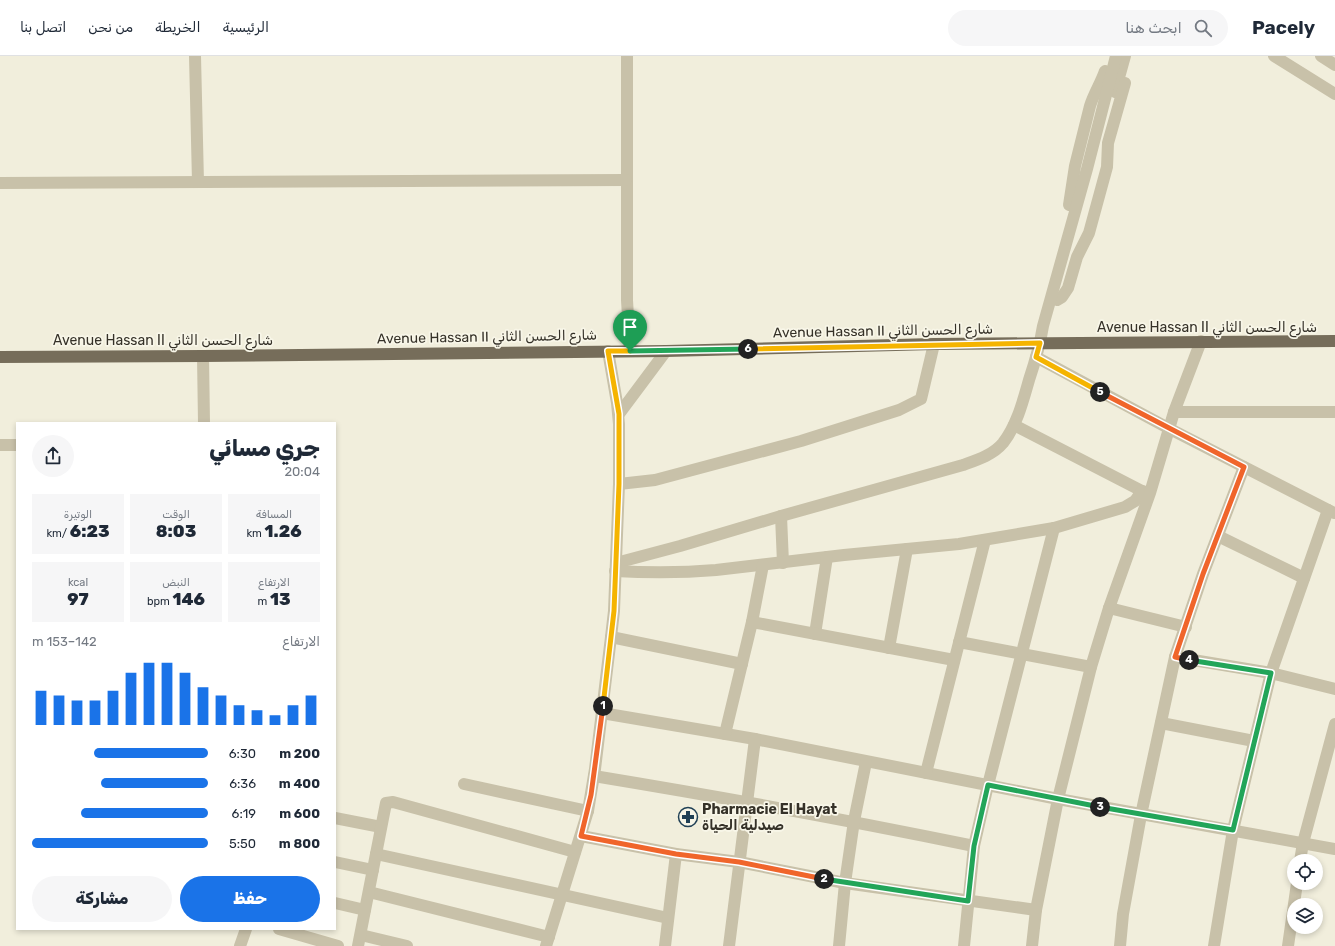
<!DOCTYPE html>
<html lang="ar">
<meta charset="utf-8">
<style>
:root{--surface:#fff;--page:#f6f6f7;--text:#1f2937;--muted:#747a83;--line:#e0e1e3;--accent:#1a73e8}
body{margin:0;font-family:Rubik,"Noto Sans Arabic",sans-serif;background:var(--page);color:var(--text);direction:rtl;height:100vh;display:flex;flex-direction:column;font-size:15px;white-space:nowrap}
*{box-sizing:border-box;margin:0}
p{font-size:13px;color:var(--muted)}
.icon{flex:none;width:22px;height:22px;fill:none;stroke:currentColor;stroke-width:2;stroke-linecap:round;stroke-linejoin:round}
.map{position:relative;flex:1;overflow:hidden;direction:ltr}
.drawer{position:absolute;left:16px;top:366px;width:320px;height:508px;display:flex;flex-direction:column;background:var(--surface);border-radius:0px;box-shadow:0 2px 6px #0003;direction:rtl}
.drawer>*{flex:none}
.buttons{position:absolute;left:1287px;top:798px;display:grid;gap:8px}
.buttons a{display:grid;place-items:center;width:36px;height:36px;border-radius:50%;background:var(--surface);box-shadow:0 2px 6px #0003;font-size:20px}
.pin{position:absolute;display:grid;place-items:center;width:34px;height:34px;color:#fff;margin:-41px -17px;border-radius:50% 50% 50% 0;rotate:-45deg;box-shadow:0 0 4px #0007}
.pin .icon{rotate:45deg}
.km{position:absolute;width:20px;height:20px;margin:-10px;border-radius:50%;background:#222;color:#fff;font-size:11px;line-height:20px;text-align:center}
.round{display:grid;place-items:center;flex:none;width:42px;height:42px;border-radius:21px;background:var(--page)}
.overview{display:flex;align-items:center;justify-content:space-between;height:68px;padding:0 16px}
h1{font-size:22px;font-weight:800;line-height:30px}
.stats{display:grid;grid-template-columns:repeat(3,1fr);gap:6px;height:68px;padding:4px 16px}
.stats div{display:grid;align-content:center;border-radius:0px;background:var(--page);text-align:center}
.stats b{font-size:17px;font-weight:800}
.stats small{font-size:11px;font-weight:400}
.stats p{font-size:11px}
.chart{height:112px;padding:8px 16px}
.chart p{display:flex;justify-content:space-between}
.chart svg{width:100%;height:72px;margin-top:4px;stroke:var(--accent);stroke-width:6}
.action{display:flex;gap:8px;margin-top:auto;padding:8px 16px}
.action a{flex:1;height:46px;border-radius:24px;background:var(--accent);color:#fff;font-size:16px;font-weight:800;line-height:46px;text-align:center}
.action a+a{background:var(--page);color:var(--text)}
ul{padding:0 16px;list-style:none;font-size:13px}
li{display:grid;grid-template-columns:64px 48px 1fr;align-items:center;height:30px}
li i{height:10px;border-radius:5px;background:var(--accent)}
header{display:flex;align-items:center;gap:24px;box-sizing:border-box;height:56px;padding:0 20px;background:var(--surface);border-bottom:1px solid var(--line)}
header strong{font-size:19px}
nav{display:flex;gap:22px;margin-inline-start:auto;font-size:14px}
.search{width:280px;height:36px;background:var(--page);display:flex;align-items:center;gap:10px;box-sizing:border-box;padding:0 14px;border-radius:22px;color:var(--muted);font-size:15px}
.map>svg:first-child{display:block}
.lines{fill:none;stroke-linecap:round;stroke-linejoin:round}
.minor{stroke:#c8c1a9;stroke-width:12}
.major{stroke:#766d5a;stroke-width:12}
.split-1-casing{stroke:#fff;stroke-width:8}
.split-2-casing{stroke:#fff;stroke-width:8}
.split-3-casing{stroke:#fff;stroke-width:8}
.split-4-casing{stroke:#fff;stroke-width:8}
.split-5-casing{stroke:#fff;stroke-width:8}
.split-6-casing{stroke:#fff;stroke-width:8}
.split-7-casing{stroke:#fff;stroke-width:8}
.split-1{stroke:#f5b400;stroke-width:5}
.split-2{stroke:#f0652b;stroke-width:5}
.split-3{stroke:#22a559;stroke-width:5}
.split-4{stroke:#22a559;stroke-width:5}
.split-5{stroke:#f0652b;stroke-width:5}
.split-6{stroke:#f5b400;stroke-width:5}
.split-7{stroke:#22a559;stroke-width:5}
.labels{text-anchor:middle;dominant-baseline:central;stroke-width:3.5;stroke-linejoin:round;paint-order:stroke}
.street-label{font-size:14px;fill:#353128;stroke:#f8f6e8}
.poi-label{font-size:14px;font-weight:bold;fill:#353128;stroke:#f8f6e8;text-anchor:start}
</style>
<header>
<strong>Pacely</strong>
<div class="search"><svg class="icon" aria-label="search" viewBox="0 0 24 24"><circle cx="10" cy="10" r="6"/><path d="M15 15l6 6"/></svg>ابحث هنا</div>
<nav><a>الرئيسية</a><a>الخريطة</a><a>من نحن</a><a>اتصل بنا</a></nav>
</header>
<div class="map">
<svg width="1335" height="890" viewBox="0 0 1335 890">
<rect width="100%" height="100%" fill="#f1eedc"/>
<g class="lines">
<!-- minor -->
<g class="minor">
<polyline points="195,0 198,126"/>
<polyline points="627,0 627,244 630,295"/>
<polyline points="1274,0 1335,38"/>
<polyline points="1321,0 1335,9"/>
<polyline points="1115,36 1125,0"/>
<polyline points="0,127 626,124"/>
<path d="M1069,149L1075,110L1090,50C1094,37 1101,27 1105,15"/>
<polyline points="1057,244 1062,241 1068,232 1077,201 1089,177 1107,111 1108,87 1125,27"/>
<polyline points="203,300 204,367"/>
<polyline points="1036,301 1170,373 1334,457"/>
<polyline points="1174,356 1335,356"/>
<polyline points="619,358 666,295"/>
<polyline points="1014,369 1142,435 1149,437"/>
<polyline points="0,389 17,389"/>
<polyline points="619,428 655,424 801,385 899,354 921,343 934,288"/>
<polyline points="781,460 783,507"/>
<polyline points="1218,480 1304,522"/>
<path d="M616,507L680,490L781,460L963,409C977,404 993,399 1003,387C1017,369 1023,345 1029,324C1035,306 1040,289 1043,270L1087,113L1116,0"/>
<path d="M615,515C649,517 682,517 716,514L844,499L959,488L1054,472L1125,451L1135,445L1142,435"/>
<polyline points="1109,552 1186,571"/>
<polyline points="752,566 763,509"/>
<polyline points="815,578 827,501"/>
<polyline points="611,581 742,608"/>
<polyline points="959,586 1091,611"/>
<polyline points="889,592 907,493"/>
<polyline points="1175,601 1271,617 1335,633"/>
<polyline points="602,657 755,683 1058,743 1335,793"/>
<polyline points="1161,667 1254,685"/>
<polyline points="725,678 752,566 954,604"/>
<polyline points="926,717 985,484"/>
<path d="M594,720C721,741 848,764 974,790"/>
<polyline points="464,728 588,755"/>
<polyline points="335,762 381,771"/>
<polyline points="581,780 676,798 739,806 845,827 1036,854"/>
<polyline points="376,798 668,862"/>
<polyline points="1300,805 1303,787 1335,668"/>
<polyline points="335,806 373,814"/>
<polyline points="369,836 549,881"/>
<polyline points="335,847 365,854"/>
<polyline points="279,873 338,890"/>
<polyline points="361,879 407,890"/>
<polyline points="240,890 246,873"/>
<polyline points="358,890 386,747 393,746 575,796"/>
<polyline points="546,890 588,755 595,713 611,581 614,555 619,428 619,368 617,347 608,295"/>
<polyline points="665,890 676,798"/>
<polyline points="729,890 755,683"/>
<polyline points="839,890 845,827 854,765 866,706"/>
<polyline points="964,890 974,790 988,729 1054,472"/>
<polyline points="1032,890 1036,854 1058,743 1091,611 1109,552 1150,437 1174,356 1201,285"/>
<polyline points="1120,890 1123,858 1141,759 1175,601 1203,518 1244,411"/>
<polyline points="1214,890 1233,774 1271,617 1328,454"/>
<polyline points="1288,890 1297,827"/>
</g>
<!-- major -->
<polyline class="major" points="0,301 203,300 666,295 934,288 1335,285"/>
</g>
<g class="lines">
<defs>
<polyline id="split-1" points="603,650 614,555 619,428 619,358 608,295 630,295"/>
<polyline id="split-2" points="603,650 591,739 581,780 676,798 739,806 824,823"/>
<polyline id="split-3" points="824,823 968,845 974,790 988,729 1100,751"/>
<polyline id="split-4" points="1100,751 1233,774 1271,617 1189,604"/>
<polyline id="split-5" points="1100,336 1244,411 1203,518 1175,601 1189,604"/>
<polyline id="split-6" points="748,293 1040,287 1036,301 1100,336"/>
<polyline id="split-7" points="630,295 748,293"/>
</defs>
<!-- split-1 casing -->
<use href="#split-1" class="split-1-casing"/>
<!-- split-2 casing -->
<use href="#split-2" class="split-2-casing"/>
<!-- split-3 casing -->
<use href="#split-3" class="split-3-casing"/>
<!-- split-4 casing -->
<use href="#split-4" class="split-4-casing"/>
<!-- split-5 casing -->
<use href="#split-5" class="split-5-casing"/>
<!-- split-6 casing -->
<use href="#split-6" class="split-6-casing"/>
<!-- split-7 casing -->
<use href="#split-7" class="split-7-casing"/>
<!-- split-1 -->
<use href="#split-1" class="split-1"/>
<!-- split-2 -->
<use href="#split-2" class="split-2"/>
<!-- split-3 -->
<use href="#split-3" class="split-3"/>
<!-- split-4 -->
<use href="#split-4" class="split-4"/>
<!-- split-5 -->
<use href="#split-5" class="split-5"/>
<!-- split-6 -->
<use href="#split-6" class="split-6"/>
<!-- split-7 -->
<use href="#split-7" class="split-7"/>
</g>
<!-- icons -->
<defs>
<symbol id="pharmacy-ring" viewBox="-11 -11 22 22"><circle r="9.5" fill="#f8f6e8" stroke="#204055" stroke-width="1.5"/><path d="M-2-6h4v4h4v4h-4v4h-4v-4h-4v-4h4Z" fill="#204055"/></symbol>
</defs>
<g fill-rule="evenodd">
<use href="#pharmacy-ring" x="677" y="750" width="22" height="22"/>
</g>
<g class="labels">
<!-- street labels -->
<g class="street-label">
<text x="1207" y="271">Avenue Hassan II شارع الحسن الثاني</text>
<text transform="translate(883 275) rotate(-1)">Avenue Hassan II شارع الحسن الثاني</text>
<text transform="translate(487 281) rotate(-1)">Avenue Hassan II شارع الحسن الثاني</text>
<text x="163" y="284">Avenue Hassan II شارع الحسن الثاني</text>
</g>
<!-- poi labels -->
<g class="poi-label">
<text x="702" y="753">Pharmacie El Hayat<tspan x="702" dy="16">صيدلية الحياة</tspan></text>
</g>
</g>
</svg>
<div class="buttons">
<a><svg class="icon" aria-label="locate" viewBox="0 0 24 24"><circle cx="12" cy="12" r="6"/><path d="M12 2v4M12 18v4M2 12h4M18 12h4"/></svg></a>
<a><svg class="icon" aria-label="layers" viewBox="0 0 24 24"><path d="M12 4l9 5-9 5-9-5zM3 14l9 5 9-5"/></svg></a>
</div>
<div class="pin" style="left:630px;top:295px;background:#1e9e55"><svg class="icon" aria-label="arrive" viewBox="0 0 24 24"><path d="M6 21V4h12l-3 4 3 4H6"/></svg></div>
<b class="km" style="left:603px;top:650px">1</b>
<b class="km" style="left:824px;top:823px">2</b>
<b class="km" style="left:1100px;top:751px">3</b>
<b class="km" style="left:1189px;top:604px">4</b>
<b class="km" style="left:1100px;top:336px">5</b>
<b class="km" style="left:748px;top:293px">6</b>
<section class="drawer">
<div class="overview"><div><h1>جري مسائي</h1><p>20:04</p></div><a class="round"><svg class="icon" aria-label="share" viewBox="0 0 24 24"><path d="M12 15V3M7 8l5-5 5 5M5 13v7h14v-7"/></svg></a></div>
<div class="stats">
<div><p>المسافة</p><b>1.26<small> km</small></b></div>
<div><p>الوقت</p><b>8:03</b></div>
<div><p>الوتيرة</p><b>6:23<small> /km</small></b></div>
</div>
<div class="stats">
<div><p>الارتفاع</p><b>13<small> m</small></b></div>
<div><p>النبض</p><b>146<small> bpm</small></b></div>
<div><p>kcal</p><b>97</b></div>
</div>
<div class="chart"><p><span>الارتفاع</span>142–153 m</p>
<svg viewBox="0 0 160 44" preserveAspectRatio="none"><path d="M5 44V23M15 44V26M25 44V29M35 44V29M45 44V23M55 44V12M65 44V6M75 44V6M85 44V12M95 44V21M105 44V26M115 44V32M125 44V35M135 44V38M145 44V32M155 44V26"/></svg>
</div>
<ul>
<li><b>200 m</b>6:30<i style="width:65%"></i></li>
<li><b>400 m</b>6:36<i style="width:61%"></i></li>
<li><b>600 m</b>6:19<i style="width:72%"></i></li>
<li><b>800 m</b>5:50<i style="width:100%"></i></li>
</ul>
<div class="action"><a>حفظ</a><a>مشاركة</a></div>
</section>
</div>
